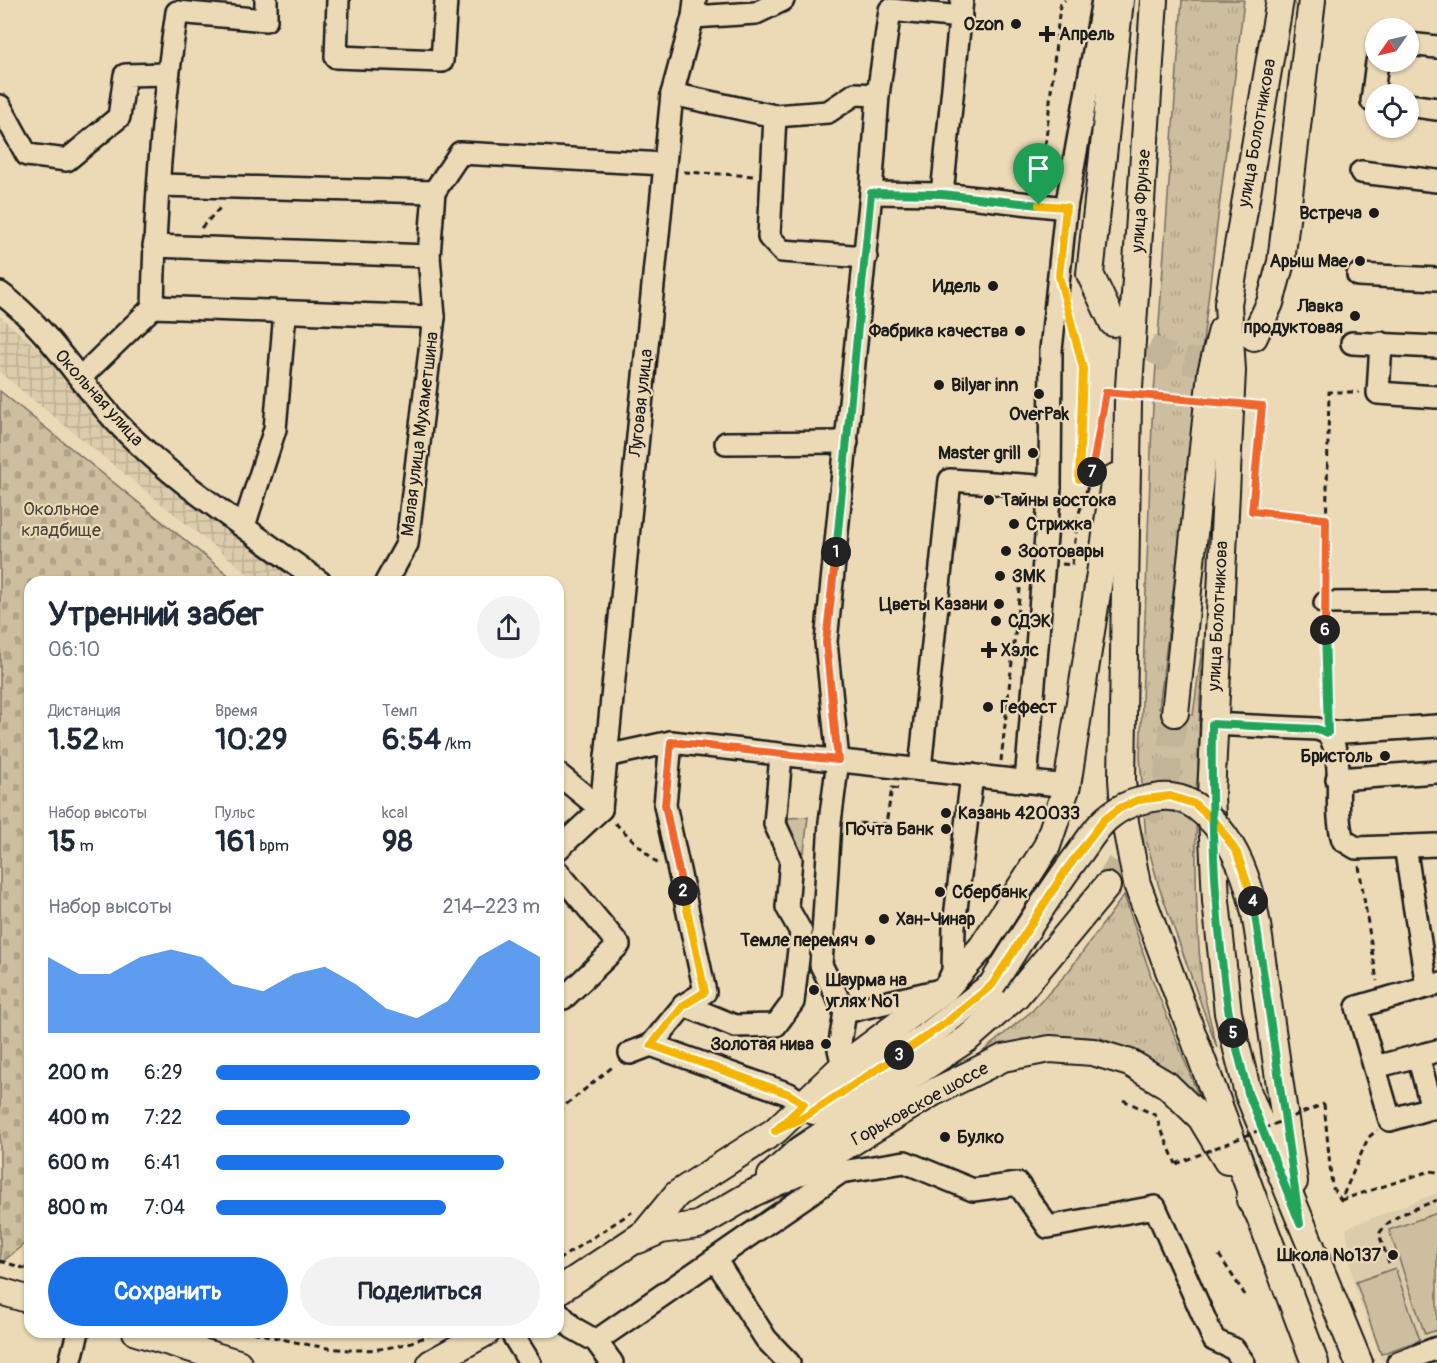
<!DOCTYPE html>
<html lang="ru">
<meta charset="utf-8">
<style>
:root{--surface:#fff;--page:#f2f2f3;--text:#1f2937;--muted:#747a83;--accent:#1a73e8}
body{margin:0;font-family:Pangolin,sans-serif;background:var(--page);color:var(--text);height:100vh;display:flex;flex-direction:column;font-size:22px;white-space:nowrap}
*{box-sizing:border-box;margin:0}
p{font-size:20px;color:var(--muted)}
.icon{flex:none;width:33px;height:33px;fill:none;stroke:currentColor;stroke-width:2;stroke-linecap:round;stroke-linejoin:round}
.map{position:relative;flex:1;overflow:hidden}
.details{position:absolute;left:24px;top:576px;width:540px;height:762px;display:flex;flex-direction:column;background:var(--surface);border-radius:18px;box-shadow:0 2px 4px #0004}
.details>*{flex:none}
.needle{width:39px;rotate:236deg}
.fabs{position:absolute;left:1365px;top:18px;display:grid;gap:12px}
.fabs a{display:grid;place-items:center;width:54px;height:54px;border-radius:50%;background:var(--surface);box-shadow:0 2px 4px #0004;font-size:30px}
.pin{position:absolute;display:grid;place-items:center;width:51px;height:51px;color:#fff;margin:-62px -26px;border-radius:50% 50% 50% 0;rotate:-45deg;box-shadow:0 0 6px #0007}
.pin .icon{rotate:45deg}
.km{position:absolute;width:30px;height:30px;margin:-15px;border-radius:50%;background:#222;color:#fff;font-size:16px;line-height:30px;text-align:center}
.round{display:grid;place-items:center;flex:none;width:63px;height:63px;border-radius:32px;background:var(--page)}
.overview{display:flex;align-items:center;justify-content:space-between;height:102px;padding:0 24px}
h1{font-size:33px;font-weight:700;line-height:45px}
.stats{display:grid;grid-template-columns:repeat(3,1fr);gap:9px;height:102px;padding:6px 24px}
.stats div{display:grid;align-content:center}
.stats b{font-size:30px;font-weight:700}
.stats small{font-size:16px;font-weight:400}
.stats p{font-size:16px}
.chart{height:168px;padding:12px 24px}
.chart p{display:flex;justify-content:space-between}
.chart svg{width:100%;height:108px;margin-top:6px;fill:var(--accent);opacity:.7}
.cta{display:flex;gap:12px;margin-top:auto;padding:12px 24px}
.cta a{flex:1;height:69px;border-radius:36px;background:var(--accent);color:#fff;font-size:24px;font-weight:700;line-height:69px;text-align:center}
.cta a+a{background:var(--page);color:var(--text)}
ul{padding:0 24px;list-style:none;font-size:20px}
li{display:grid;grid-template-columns:96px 72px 1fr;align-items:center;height:45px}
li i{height:15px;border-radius:8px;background:var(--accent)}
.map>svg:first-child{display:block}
.built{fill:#dcccac}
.industrial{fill:url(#industrial-grid)}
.grass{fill:url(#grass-tufts);stroke:#756d5e;stroke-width:1.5}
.cemetery{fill:url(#cemetery-stones);stroke:#756d5e;stroke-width:1.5}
.green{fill:#cebea0;stroke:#756d5e;stroke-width:1.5}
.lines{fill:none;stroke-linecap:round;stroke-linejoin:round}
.major-tunnel{stroke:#c2b498;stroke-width:26;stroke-dasharray:26 13;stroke-linecap:butt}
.minor-casing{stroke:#1c1c1c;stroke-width:26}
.major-casing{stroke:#1c1c1c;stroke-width:30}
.path{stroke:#1c1c1c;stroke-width:3;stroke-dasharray:6 4.5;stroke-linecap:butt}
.minor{stroke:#ecdab7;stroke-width:21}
.major{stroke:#ecdab7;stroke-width:26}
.major-bridge-casing{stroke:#1c1c1c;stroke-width:30;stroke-linecap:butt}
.path-bridge{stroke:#1c1c1c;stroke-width:3;stroke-dasharray:6 4.5;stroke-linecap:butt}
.major-bridge{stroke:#ecdab7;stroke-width:26}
.split-1-casing{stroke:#fff;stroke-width:12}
.split-2-casing{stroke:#fff;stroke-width:12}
.split-3-casing{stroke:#fff;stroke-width:12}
.split-4-casing{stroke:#fff;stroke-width:12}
.split-5-casing{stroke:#fff;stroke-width:12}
.split-6-casing{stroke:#fff;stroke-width:12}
.split-7-casing{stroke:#fff;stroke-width:12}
.split-8-casing{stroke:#fff;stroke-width:12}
.split-1{stroke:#22a559;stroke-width:8}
.split-2{stroke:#f0652b;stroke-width:8}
.split-3{stroke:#f5b400;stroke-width:8}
.split-4{stroke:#f5b400;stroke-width:8}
.split-5{stroke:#22a559;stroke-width:8}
.split-6{stroke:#22a559;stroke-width:8}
.split-7{stroke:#f0652b;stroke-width:8}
.split-8{stroke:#f5b400;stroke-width:8}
.poi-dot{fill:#1c1c1c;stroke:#ecdab7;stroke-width:2}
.labels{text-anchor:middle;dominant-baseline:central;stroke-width:4.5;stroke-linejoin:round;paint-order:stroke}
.poi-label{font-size:18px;font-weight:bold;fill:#1c1c1c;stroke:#ecdab7;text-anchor:start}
.street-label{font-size:18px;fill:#1c1c1c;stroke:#ecdab7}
.park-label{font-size:18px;fill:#48443d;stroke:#ecdab7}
</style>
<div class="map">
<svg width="1437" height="1363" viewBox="0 0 1437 1363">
<defs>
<pattern id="industrial-grid" width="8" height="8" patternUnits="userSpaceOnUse" patternTransform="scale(1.5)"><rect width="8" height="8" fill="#dcccac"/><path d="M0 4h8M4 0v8" fill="none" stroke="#bcaf93"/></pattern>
<pattern id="grass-tufts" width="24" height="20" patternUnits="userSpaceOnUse" patternTransform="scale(1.5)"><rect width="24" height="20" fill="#cebea0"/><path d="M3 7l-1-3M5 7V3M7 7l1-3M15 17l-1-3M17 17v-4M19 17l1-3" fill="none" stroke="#b0a389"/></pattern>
<pattern id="cemetery-stones" width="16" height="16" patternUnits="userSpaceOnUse" patternTransform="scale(1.5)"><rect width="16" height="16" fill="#cebea0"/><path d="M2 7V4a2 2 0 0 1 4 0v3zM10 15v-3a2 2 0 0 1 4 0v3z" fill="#b0a389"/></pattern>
</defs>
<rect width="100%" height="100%" fill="#ecdab7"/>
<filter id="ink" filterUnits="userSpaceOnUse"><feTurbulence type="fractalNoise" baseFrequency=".0167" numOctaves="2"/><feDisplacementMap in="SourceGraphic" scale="12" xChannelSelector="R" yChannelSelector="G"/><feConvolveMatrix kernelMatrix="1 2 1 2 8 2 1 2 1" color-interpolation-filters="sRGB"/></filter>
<g filter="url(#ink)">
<!-- built -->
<polygon class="built" points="1437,1193 1437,1341 1382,1361 1353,1282 1346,1228"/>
<!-- industrial -->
<polygon class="industrial" points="0,317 325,582 258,582 0,373"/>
<!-- grass -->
<g class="grass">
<path d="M1182,0H1244L1159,709L1193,715L1202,648C1199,759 1190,871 1202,981C1205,1003 1212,1026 1217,1048L1159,887L1146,839L1140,757L1152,422Z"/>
<polygon points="1124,895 1151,976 1201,1102 1132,1051 1101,1038 1053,1036 1022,1039 976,1057 1033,1010 1068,972"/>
</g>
<!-- cemetery -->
<polygon class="cemetery" points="0,391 237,582 30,582 30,1239 0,1264"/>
<!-- green -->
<g class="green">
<polygon points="808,817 804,852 790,851 788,818"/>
<polygon points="1437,1213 1437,1330 1425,1334 1389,1230"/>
<polygon points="1395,1268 1420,1340 1381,1354 1356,1282"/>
</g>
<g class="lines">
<!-- major-tunnel -->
<g class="major-tunnel">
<path d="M1116,325C1148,351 1192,376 1232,351"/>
<polyline points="1107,886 1166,782 1175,713"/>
</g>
<defs>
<g id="minor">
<polyline points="338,0 336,57 442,61 446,0"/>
<polyline points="962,0 942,194 1066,208"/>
<polyline points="693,17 756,13 783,0"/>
<polyline points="1408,44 1437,47"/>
<polyline points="672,94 775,116 828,112 855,94 878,95"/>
<polyline points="1376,101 1372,101 1377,62"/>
<polyline points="1408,105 1437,109"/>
<polyline points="0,106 27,155 67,160 119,117 125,75 168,74"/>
<polyline points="775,116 769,237 782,251 866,257"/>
<polyline points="1361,172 1437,181"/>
<polyline points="159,185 434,192 460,153 665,164"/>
<polyline points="942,194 871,193 878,95 890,10 961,17"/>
<polyline points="154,246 429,256 434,192"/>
<polyline points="1358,275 1437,279"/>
<path d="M0,293C49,328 80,385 122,428C180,487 253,532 320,582"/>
<polyline points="153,307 434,317 429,256"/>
<polyline points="1352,343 1437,347"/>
<polyline points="1381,343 1378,393 1437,397"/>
<path d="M81,377L153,307C155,209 162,110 177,12L266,20V0"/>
<polyline points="726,443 847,442"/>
<polyline points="244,526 275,429 285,312"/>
<polyline points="386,582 407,544 434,317"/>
<polyline points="1325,603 1437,602"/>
<polyline points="1212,724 1317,729 1328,733 1437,726"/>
<path d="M1328,733C1347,764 1332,805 1343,840L1356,848L1437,845"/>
<polyline points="606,756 671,742 1067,786"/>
<polyline points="920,769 950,480 1050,487"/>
<polyline points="558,774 601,809"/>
<polyline points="1337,779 1437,772"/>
<polyline points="1026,782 1050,487 1051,350 1066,208 1103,0"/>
<polyline points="601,809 672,94 693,17 695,0"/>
<polyline points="1405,846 1427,987"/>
<polyline points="558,849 601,809"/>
<polyline points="558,872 619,945 564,998"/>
<polyline points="1437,984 1357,1007 1390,1120 1437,1106"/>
<polyline points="684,1005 735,1026 776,1025 793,1002 801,932 787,907 791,859 775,824 781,755"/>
<polyline points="845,1012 945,989 953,971 954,926 972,775"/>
<polyline points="651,1045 789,1094 804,1104"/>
<polyline points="630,1053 651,1045 684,1005 705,992 665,805 671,742"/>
<polyline points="1418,1056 1432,1108"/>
<polyline points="843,1066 839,1049 845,1012 821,965 830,822 838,760 826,642 871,193"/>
<polyline points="1375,1067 1437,1051"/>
<polyline points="715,1259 766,1339 789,1363"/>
<polyline points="558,1312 573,1328 596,1341 612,1363"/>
<polyline points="511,1332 530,1363"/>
<polyline points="596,1341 841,1172 905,1162 973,1190 1018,1184 1048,1227 1155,1207 1214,1340 1234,1349 1244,1363"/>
<polyline points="70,1363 78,1332"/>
<polyline points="1398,1363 1437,1348"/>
</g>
<g id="major">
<polyline points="1154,0 1128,403 1122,779 1125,822 1137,884 1259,1214"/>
<polyline points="1280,0 1228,304 1232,371 1211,795 1216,901 1228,1013 1248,1093 1359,1363"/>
<polyline points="1113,323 1090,274 1120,0"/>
<polyline points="1254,337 1270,303 1281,262 1312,0"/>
<polyline points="1175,713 1211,373 1222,330"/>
<polyline points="1263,968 1294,1182"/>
<polyline points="814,1111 927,1036 992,985"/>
<polyline points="771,1176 801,1149 967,1039 1016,996 1107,886"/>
<polyline points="1250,1200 1259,1214 1315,1363"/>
<polyline points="638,1240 661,1230 698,1225 753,1193 813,1166 934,1092 1003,1058 1050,1049 1093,1052 1130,1063 1167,1085 1201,1118 1227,1161"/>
<polyline points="0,1291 30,1300"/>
<polyline points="558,1291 645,1233 677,1194 775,1131 843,1066 945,989 982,947 1047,846 1067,786 1115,477"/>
<polyline points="136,1332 238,1363"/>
<polyline points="431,1363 487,1332"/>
</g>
</defs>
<!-- minor casing -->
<use href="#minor" class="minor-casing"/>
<!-- major casing -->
<use href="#major" class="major-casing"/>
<!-- path -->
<g class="path">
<polyline points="684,172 755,176"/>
<polyline points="1041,187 1060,5 1065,0"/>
<polyline points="201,228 221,207"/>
<polyline points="1262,406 1252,511 1326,520"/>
<polyline points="1093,470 1105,397"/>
<polyline points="1062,564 1072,565 1078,516 1093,471 1079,479 1083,367 1073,330"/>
<polyline points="1325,584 1329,392 1359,392"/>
<polyline points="1325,621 1328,713"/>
<polyline points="1001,761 1022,571"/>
<polyline points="615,823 658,864"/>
<polyline points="849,823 886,824 892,788 902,789"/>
<polyline points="1359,866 1377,981"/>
<polyline points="1123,1100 1155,1115 1176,1164"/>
<polyline points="1324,1104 1332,1187 1341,1200 1368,1138 1377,1130"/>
<polyline points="558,1111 615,1065"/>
<polyline points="1341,1200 1430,1171 1437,1172"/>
<polyline points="1219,1255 1245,1295"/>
<polyline points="558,1260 632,1212"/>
<polyline points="0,1261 30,1270"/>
<path d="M1389,1263L1379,1234C1391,1214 1417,1209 1437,1200"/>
<path d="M253,1332C319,1348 372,1363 436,1332"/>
</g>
<!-- minor -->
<use href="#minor" class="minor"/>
<!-- major -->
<use href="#major" class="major"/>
<defs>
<path id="major-bridge" d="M992,985C1020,941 1047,896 1078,855C1087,843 1095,829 1106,819C1123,804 1139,800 1160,797C1177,795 1193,802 1205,814C1249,854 1256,912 1263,968"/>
</defs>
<!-- major-bridge casing -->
<use href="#major-bridge" class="major-bridge-casing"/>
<!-- path-bridge -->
<g class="path-bridge">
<polyline points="1106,392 1262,406"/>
<polyline points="1176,1164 1324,1104"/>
</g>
<!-- major-bridge -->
<use href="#major-bridge" class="major-bridge"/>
</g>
</g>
<g class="lines" filter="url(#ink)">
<defs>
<polyline id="split-1" points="836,552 871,193 942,194 1039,205"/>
<polyline id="split-2" points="683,891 665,805 671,742 838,760 826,642 836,552"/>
<polyline id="split-3" points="683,891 705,992 684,1005 651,1045 789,1094 804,1104 775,1131 803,1118 899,1055"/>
<polyline id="split-4" points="899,1055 948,1021 992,985 1066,870 1104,820 1120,808 1138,800 1170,796 1195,804 1219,826 1237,853 1253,901"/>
<polyline id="split-5" points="1233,1033 1248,1093 1300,1224 1253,901"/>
<path id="split-6" d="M1233,1033C1226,1006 1224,978 1221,950C1213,875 1211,800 1212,724L1317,729L1328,733L1325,630"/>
<polyline id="split-7" points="1092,472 1106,392 1262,406 1252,511 1326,519 1325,630"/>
<polyline id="split-8" points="1039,205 1066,207 1059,276 1083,368 1079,479 1092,472"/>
</defs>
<!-- split-1 casing -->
<use href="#split-1" class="split-1-casing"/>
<!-- split-2 casing -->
<use href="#split-2" class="split-2-casing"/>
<!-- split-3 casing -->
<use href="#split-3" class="split-3-casing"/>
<!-- split-4 casing -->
<use href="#split-4" class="split-4-casing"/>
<!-- split-5 casing -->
<use href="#split-5" class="split-5-casing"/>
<!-- split-6 casing -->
<use href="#split-6" class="split-6-casing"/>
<!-- split-7 casing -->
<use href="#split-7" class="split-7-casing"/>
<!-- split-8 casing -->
<use href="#split-8" class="split-8-casing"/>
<!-- split-1 -->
<use href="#split-1" class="split-1"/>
<!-- split-2 -->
<use href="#split-2" class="split-2"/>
<!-- split-3 -->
<use href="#split-3" class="split-3"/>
<!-- split-4 -->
<use href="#split-4" class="split-4"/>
<!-- split-5 -->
<use href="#split-5" class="split-5"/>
<!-- split-6 -->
<use href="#split-6" class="split-6"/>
<!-- split-7 -->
<use href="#split-7" class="split-7"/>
<!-- split-8 -->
<use href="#split-8" class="split-8"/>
</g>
<!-- markers -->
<g class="poi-dot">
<circle cx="1016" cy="24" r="6"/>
<path d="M1044 25h6v6h6v6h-6v6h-6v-6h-6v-6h6z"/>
<circle cx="1374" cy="213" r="6"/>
<circle cx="1360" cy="261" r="6"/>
<circle cx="993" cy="286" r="6"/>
<circle cx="1355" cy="316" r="6"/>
<circle cx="1020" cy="331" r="6"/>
<circle cx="939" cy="385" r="6"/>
<circle cx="1039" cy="394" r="6"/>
<circle cx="1033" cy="453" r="6"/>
<circle cx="989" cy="500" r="6"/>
<circle cx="1014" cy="524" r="6"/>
<circle cx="1006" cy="551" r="6"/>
<circle cx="1000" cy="576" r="6"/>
<circle cx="999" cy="604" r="6"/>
<circle cx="996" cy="621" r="6"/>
<path d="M986 641h6v6h6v6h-6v6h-6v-6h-6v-6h6z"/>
<circle cx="988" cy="707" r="6"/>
<circle cx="1385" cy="756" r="6"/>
<circle cx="946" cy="813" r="6"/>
<circle cx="946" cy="829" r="6"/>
<circle cx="940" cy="892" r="6"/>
<circle cx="884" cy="919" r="6"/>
<circle cx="870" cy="940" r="6"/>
<circle cx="814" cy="990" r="6"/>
<circle cx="826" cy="1044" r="6"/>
<circle cx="945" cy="1137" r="6"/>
<circle cx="1393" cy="1255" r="6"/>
</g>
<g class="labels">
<!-- poi labels -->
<g class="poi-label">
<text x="1004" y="24" text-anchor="end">Ozon</text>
<text x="1059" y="34">Апрель</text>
<text x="1362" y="213" text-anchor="end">Встреча</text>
<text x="1348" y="261" text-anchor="end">Арыш Мае</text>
<text x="981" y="286" text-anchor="end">Идель</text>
<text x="1343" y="306" text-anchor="end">Лавка<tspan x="1343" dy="21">продуктовая</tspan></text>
<text x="1008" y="331" text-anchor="end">Фабрика качества</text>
<text x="951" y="385">Bilyar inn</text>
<text x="1039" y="414" text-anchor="middle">OverPak</text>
<text x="1021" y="453" text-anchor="end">Master grill</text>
<text x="1001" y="500">Тайны востока</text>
<text x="1026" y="524">Стрижка</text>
<text x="1018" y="551">Зоотовары</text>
<text x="1012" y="576">ЗМК</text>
<text x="987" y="604" text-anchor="end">Цветы Казани</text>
<text x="1008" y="621">СДЭК</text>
<text x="1001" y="650">Хэлс</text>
<text x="1000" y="707">Гефест</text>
<text x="1373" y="756" text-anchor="end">Бристоль</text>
<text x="958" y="813">Казань 420033</text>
<text x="934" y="829" text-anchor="end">Почта Банк</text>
<text x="952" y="892">Сбербанк</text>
<text x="896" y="919">Хан-Чинар</text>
<text x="858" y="940" text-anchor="end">Темле перемяч</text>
<text x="826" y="980">Шаурма на<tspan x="826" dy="21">углях №1</tspan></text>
<text x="814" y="1044" text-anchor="end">Золотая нива</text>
<text x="957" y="1137">Булко</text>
<text x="1381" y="1255" text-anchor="end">Школа №137</text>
</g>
<!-- street labels -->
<g class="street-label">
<text transform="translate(1257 133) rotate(-80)">улица Болотникова</text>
<text transform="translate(1141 201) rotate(-86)">улица Фрунзе</text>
<text transform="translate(99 398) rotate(48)">Окольная улица</text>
<text transform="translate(641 403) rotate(-84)">Луговая улица</text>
<text transform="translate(420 434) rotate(-83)">Малая улица Мухаметшина</text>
<text transform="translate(1218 616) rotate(-87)">улица Болотникова</text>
<text transform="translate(920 1104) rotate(-29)">Горьковское шоссе</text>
</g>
<!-- park labels -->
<g class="park-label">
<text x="61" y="509">Окольное<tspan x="61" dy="21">кладбище</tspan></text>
</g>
</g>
</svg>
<div class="fabs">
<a><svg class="needle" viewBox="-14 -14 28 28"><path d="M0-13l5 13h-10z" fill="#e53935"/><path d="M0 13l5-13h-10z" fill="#747a83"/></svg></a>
<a><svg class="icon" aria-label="locate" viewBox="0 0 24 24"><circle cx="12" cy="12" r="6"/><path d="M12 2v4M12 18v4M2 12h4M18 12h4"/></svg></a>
</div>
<div class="pin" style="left:1039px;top:205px;background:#1e9e55"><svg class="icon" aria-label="arrive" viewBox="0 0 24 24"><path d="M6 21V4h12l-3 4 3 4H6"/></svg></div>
<b class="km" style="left:836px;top:552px">1</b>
<b class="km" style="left:683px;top:891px">2</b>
<b class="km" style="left:899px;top:1055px">3</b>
<b class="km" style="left:1253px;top:901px">4</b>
<b class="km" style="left:1233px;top:1033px">5</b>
<b class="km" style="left:1325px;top:630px">6</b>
<b class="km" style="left:1092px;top:472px">7</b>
<section class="details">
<div class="overview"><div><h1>Утренний забег</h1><p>06:10</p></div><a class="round"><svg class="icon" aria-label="share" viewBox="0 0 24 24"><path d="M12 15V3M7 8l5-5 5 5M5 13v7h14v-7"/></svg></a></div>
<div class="stats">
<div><p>Дистанция</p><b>1.52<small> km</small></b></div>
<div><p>Время</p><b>10:29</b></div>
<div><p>Темп</p><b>6:54<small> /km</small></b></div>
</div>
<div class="stats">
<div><p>Набор высоты</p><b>15<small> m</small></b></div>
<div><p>Пульс</p><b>161<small> bpm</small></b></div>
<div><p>kcal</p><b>98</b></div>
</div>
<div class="chart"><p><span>Набор высоты</span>214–223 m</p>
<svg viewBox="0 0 160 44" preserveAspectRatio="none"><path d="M0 44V13L10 20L20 20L30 13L40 10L50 13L60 24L70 27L80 20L90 17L100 24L110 34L120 38L130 31L140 13L150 6L160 13V44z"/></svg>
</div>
<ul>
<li><b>200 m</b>6:29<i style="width:100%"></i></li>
<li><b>400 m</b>7:22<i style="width:60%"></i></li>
<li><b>600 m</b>6:41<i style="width:89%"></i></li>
<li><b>800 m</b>7:04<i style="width:71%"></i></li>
</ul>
<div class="cta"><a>Сохранить</a><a>Поделиться</a></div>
</section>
</div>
